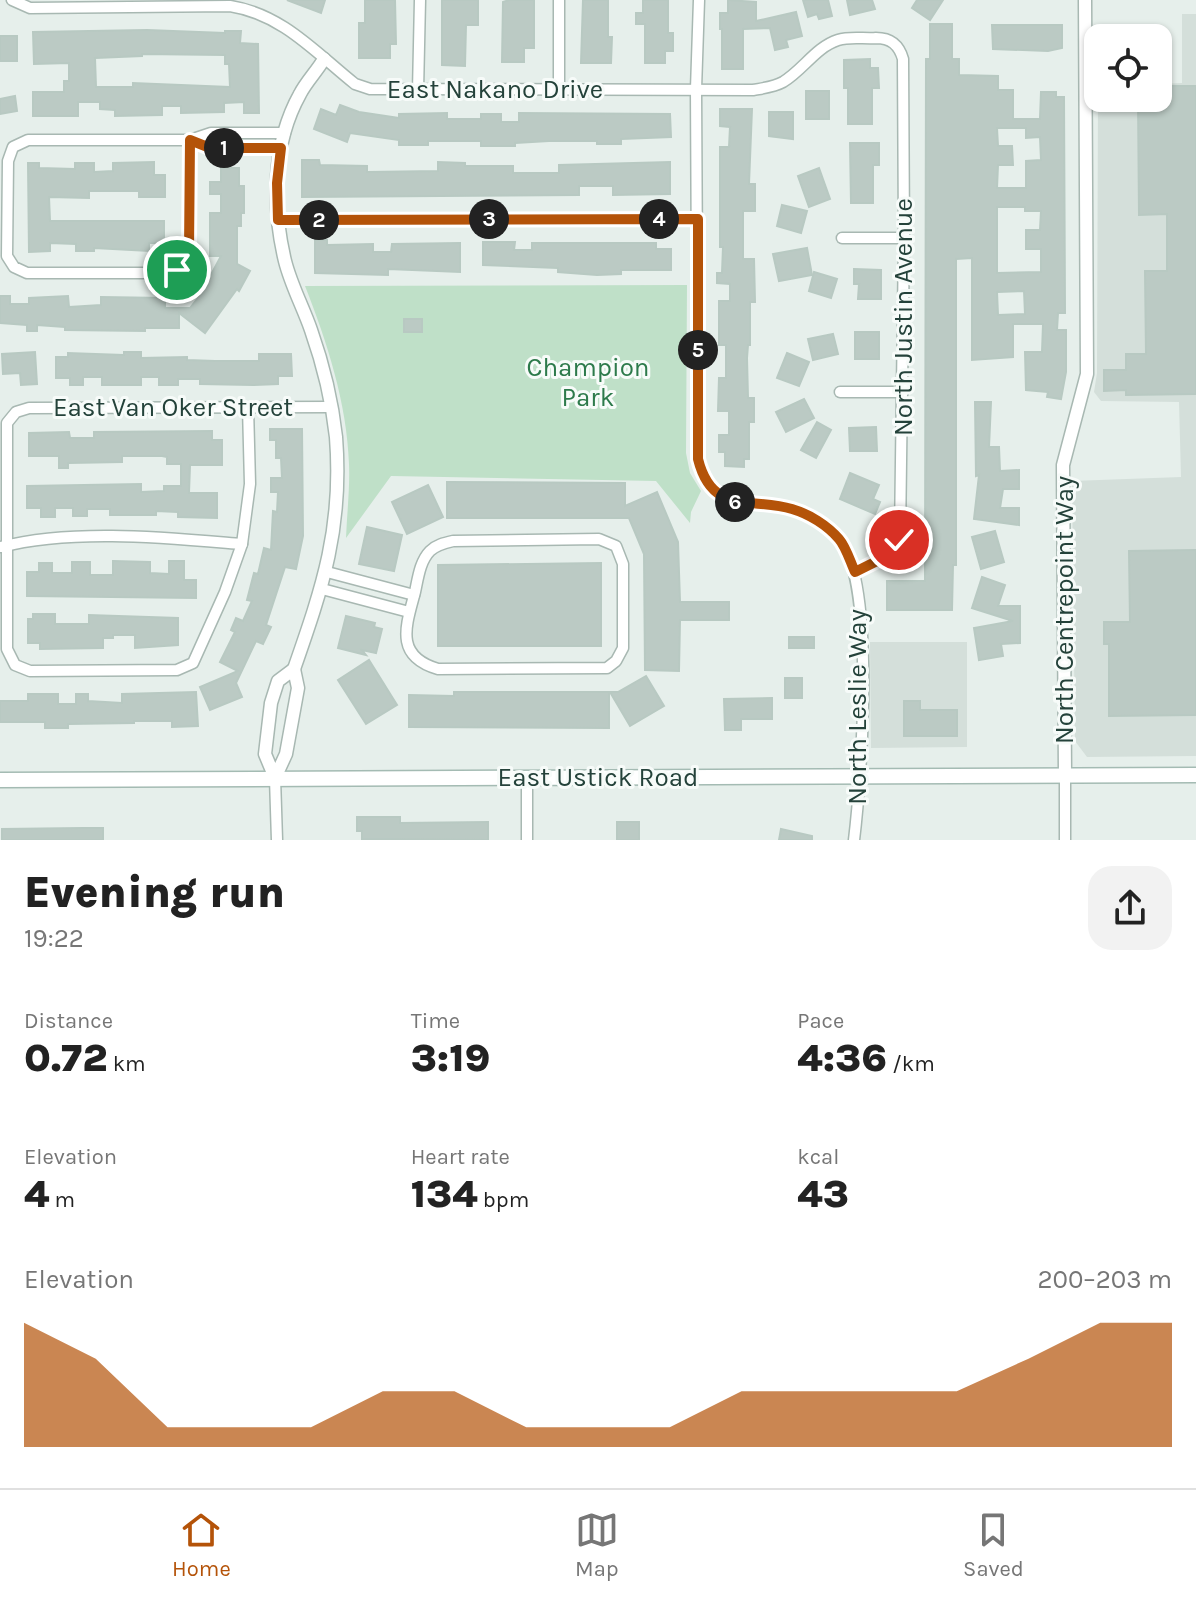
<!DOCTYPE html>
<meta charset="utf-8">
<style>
:root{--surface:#fff;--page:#f2f2f2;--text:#222;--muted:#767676;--line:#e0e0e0;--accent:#b45309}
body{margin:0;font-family:Karla,sans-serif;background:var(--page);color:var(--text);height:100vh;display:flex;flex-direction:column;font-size:30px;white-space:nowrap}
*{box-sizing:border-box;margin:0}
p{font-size:26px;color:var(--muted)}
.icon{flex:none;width:44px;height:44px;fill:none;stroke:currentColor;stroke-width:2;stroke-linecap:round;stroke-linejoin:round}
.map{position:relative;height:840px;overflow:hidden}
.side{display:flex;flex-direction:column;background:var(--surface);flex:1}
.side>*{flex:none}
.controls{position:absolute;left:1084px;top:24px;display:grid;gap:16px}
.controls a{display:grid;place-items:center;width:88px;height:88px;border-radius:16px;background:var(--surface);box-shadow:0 2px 6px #0004;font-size:40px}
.pin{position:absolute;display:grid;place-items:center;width:68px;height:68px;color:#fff;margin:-34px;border:4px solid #fff;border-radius:50%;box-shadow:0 2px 8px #0007}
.km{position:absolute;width:40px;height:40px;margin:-20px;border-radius:50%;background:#222;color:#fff;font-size:22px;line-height:40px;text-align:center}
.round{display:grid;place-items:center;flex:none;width:84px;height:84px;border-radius:24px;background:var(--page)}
.head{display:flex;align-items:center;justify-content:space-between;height:136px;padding:0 24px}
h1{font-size:44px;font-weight:800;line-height:60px}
.metrics{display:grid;grid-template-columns:repeat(3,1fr);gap:12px;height:136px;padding:8px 24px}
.metrics div{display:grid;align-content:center}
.metrics b{font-size:40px;font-weight:800}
.metrics small{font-size:22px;font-weight:400}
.metrics p{font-size:22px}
.chart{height:224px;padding:16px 24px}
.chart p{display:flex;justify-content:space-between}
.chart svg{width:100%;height:144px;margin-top:8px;fill:var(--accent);opacity:.7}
.tabs{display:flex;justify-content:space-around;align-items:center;height:112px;border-top:2px solid var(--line);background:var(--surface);font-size:22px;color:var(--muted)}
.tabs a{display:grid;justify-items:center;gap:4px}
.tabs .selected{color:var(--accent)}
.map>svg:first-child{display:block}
.built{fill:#d4dfda}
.green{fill:#bfe0c8}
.building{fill:#bbcac4;stroke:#b8c9c2;stroke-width:2;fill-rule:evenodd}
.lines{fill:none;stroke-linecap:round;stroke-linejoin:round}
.minor-casing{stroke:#a8b8b2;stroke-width:13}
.tertiary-casing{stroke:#a8b8b2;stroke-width:15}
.secondary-casing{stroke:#a4bbb3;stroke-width:17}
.minor{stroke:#fff;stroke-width:10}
.tertiary{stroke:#fff;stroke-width:12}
.secondary{stroke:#fff;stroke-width:14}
.route-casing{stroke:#fff;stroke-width:16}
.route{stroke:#b45309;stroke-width:10}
.labels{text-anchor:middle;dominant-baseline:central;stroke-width:6;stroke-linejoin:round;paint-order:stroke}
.street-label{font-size:26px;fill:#24423a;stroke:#f7fbf9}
.park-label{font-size:26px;fill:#2d7a4b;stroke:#f7fbf9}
</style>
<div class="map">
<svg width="1196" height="840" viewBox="0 0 1196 840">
<rect width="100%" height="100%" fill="#e6efeb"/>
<!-- built -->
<g class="built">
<polygon points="1182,14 1196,14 1196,756 1087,757 1075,741 1072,481 1181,477 1179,402 1101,401 1094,392 1097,373 1098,98 1158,98 1158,84 1182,83"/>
<polygon points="870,642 967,642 967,747 871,748"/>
</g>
<!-- green -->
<path class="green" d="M687,285L686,453L690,473L701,491L691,512L690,523L656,481L391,476L346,538C347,513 350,488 349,464C347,403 327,342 305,286Z"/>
<!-- building -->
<g class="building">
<polygon points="287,0 325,0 321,13"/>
<polygon points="365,0 395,0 396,44 390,44 390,58 359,58 359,23 365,23"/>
<polygon points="442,0 478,0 478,25 466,25 465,66 442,65"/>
<polygon points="509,0 534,0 534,48 524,48 524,62 502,62 503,2"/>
<polygon points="583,0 608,0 608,37 612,37 611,63 581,63"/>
<polygon points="643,0 668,0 668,33 673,33 673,51 665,51 665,63 645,63 645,24 636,24 636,13 643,13"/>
<polygon points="728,0 756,2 756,21 796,12 802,36 786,40 788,47 775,50 770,28 743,29 743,69 722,69 722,29 720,29 720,13 728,13"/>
<polygon points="803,0 828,0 832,16 819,19 817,14 808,17"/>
<polygon points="847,0 872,0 875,9 850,15"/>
<polygon points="917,0 943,0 930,20 912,8"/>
<path d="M930,24H952V59H959V75L998,76V90H1013V119H1040L1041,92H1056V97H1064L1065,313H1058L1057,330H1066V372L1061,399L1047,397L1048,392L1026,390L1025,352H1042L1043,324H1013V357L972,360V258L956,259V565H953L952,610H887V581H925L926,59H930ZM997,128H1026V138L1040,137L1041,160L1026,161V188H997L998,165H1013L1012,146H998ZM997,207H1025V211H1041L1040,230H1026V249H1041V272L997,273ZM1024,291L1025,314L998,315L997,292Z"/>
<polygon points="992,25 1062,25 1062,48 1048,51 993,49"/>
<polygon points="1109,25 1155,25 1155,38 1108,38"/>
<path d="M147,30L225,33V31H241L240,43L258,44L259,113H244V102L224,103V112L181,113V106H162V115L115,116V110L100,109V102H78V116H33V92H64V81H69V63L34,64L33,32ZM142,54L225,55V64H229L230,87L133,83V87H96L95,58L142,56Z"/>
<rect x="0" y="36" width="17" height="25"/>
<polygon points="870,59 870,68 878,68 879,88 872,88 872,124 848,124 848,88 844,88 844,60"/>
<polygon points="1158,86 1196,86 1196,394 1126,395 1126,390 1104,391 1104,370 1126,370 1126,354 1146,354 1145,271 1167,271 1167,214 1139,215 1138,98 1158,98"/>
<rect x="806" y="91" width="23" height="28"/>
<polygon points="15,96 17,111 0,114 0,99"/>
<polygon points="340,105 359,112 399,118 399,114 447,113 447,119 481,119 481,114 501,114 501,122 519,122 519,113 670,114 671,137 621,139 621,144 597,144 597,141 549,141 515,143 515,146 481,146 481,141 428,141 428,145 399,145 399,140 350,133 347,142 314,129 321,109 336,115"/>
<polygon points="720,109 752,109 749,184 755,184 755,211 743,211 743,259 754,259 755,302 750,302 750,345 748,345 747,358 748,398 754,398 754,422 749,422 749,459 744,459 744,467 725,466 725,452 719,452 719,435 729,435 729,411 718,411 719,378 726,378 726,345 719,345 719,301 730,301 730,284 717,283 717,273 722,273 723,247 720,247 720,147 729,147 730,127 720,126"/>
<polygon points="769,112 793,112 793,139 769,136"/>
<polygon points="850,143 879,143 879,165 873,165 873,203 851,203"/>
<polygon points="302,160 319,160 320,165 367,166 367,172 438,171 438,162 465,163 465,166 513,166 513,173 559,173 559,165 670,162 670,194 613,195 613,186 579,186 579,195 302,197"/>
<polygon points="154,162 154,175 165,175 165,197 139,197 139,191 89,191 89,198 49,197 50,221 164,221 164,243 149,243 149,251 94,248 94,251 76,251 76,244 50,243 50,251 29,252 28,163 39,163 39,168 75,169 75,163 94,163 94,172 113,171 113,163"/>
<polygon points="221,168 239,168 239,186 244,186 244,213 241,213 241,226 237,226 237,264 250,271 239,291 237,289 205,333 179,313 179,328 145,328 145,331 65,330 65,327 37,325 37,331 27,331 27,325 0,323 0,296 10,296 10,304 29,304 29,298 68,296 69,307 101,305 101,297 165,298 165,308 190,308 208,285 206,284 221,256 210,256 210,213 221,213 221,194 210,194 210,182 221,182"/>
<polygon points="819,168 830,199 809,207 798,176"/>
<polygon points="782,205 807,211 801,233 777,226"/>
<polygon points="315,240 327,240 327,245 373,244 373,252 391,252 392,244 460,243 460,272 388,269 388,275 315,273"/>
<polygon points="483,242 515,242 514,250 532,250 532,243 656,243 656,249 671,249 671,270 621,270 621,274 597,275 558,272 558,268 483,265"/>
<polygon points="807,248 812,275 779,281 773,254"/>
<polygon points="854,269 881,270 881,299 858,299 859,284 854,284"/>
<polygon points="814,272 837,279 831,298 809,291"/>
<rect x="404" y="319" width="18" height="13"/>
<rect x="855" y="332" width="24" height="27"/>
<polygon points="833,334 838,354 813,360 808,339"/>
<polygon points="35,352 37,384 21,385 20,373 3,374 2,354"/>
<polygon points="124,352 141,352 141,358 187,357 187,360 215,361 259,361 259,354 291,354 292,376 278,376 278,384 253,385 200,384 200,379 178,379 178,385 159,385 159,377 141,377 141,385 102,385 102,377 83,377 83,385 70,385 70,378 56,378 56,357 68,357 68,353 124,355"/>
<polygon points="787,353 809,362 799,386 777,378"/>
<polygon points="804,399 814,418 786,432 776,412"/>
<polygon points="975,402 991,402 989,447 999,447 1000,471 1019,470 1019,489 1003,489 1000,508 1019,508 1019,525 974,519 979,475 976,476"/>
<polygon points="817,422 831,430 816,458 801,450"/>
<polygon points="876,427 877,451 850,451 849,428"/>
<polygon points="270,429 302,429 303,536 296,569 285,567 266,625 271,627 263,644 256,641 236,683 242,697 210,710 200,687 238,671 220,662 235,632 231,630 236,618 243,621 252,601 247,600 254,573 258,574 264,548 271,550 273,511 277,512 278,492 271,492 271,478 282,478 281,458 276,458 276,440 270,440"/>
<polygon points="212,431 212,440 222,440 222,465 190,465 189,493 217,493 217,518 178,517 178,512 156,511 156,515 110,515 110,509 87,509 87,516 73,516 73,508 55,508 55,517 41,517 41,508 27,508 27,486 141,484 141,492 164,491 164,486 181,486 181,464 167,464 167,457 162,456 122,456 122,462 68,463 68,468 59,468 59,456 29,456 29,433 69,432 70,438 94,438 94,432"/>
<polygon points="850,473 879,485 873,499 880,502 875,514 840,499"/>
<polygon points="447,482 625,483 625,506 657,492 678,542 680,602 729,602 729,620 680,620 679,671 645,670 644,554 629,518 447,518"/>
<polygon points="428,485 443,517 407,534 392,502"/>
<polygon points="367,527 402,535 394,571 359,564"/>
<polygon points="995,531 1004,562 981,569 972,537"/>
<polygon points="1196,550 1196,715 1109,716 1109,644 1104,644 1104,622 1130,622 1129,551"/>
<polygon points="113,561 150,562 150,573 169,574 169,561 184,561 184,580 196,580 196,598 27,596 27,572 39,572 39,563 52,563 52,573 72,573 72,562 90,562 90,575 113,575"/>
<polygon points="601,563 601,646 438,646 438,565"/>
<polygon points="982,577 1005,585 998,606 1020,606 1020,643 1001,644 1003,656 979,660 974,628 1013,621 972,608"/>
<polygon points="33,614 55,614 55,624 89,624 89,615 178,618 178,645 135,648 135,635 113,635 113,638 103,638 103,648 40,649 40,643 28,643 28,619 33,619"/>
<polygon points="346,616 375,623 374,627 382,629 376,653 362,650 366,655 338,648"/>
<rect x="789" y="637" width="25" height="11"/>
<polygon points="369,660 397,705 366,724 338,680"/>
<polygon points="646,676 664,706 630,726 610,692 618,692"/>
<rect x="785" y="678" width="17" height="20"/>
<polygon points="196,692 198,726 172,727 172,721 134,721 134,723 68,724 68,728 45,728 45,722 0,722 0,701 28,701 28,694 58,694 58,704 76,704 76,694 88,694 88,701 122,703 122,694"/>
<polygon points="454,692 609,692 609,728 409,727 409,695 454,696"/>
<polygon points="772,698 772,719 741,719 741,730 725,730 724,699"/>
<polygon points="904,701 920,701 920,710 957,710 957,736 904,736"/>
<polygon points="357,817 400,817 400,823 488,822 488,840 362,839 362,831 357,831"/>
<rect x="617" y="822" width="22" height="18"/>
<polygon points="83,828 103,828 103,840 2,840 2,829"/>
<polygon points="781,829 812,836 812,840 779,840"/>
</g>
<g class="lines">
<defs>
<g id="minor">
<path d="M12,0L30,8L230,6C282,14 315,52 355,84L370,89L753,90C764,88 774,87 783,82C803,70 816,47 838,40C850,36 864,39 876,38C891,38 899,45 903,59L904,238L900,536C893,557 873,563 855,572"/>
<polyline points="559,0 559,88"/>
<path d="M699,0L696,89L698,459C713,514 749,497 792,509C809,513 825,525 838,538C877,577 861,783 854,840"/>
<polyline points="418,91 420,0"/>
<polygon points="28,140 190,140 189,250 182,266 165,273 27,273 14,267 7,256 8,161 13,147"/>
<polyline points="281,148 210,148 190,140 211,133 285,133"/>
<polyline points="278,220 698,219"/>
<polyline points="842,238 904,238"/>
<polyline points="840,392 903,392"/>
<polyline points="248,407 250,484 242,544 225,592 193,663 177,670 30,671 15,665 7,649 7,423 16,412 29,408 332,407"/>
<path d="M599,539L616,546L623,564V648L616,661L607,668L438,669C394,656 406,626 415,592C418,578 420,561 430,551C436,545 444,543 453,541Z"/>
<path d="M1,547C73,528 169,538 242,544"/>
<polyline points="327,572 414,595"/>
<polyline points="322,589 409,612"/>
<polyline points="275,778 277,840"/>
<polyline points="527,840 527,778"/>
<polyline points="1065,840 1065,775"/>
</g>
<g id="tertiary">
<path d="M294,669C323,586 343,527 336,437C332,401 323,364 311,330C303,307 291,285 285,261C272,207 272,144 300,94C306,82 317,71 324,59"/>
<polygon points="294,669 298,688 286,754 275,778 265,754 271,703 278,681"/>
<polyline points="1065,775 1063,465 1087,374 1085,0"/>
</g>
<polyline id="secondary" points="0,780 1196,775"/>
</defs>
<!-- minor casing -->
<use href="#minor" class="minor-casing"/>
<!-- tertiary casing -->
<use href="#tertiary" class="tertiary-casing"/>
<!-- secondary casing -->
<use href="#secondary" class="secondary-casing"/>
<!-- minor -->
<use href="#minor" class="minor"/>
<!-- tertiary -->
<use href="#tertiary" class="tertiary"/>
<!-- secondary -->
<use href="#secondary" class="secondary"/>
</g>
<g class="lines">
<defs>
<path id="route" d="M177,270L186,260L189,250L190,140L210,148H281L277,183L278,220L698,219V459C712,515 750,497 792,509C809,514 827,525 839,539C846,547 850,561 855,572L887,556L899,540"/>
</defs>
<!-- route casing -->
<use href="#route" class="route-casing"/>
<!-- route -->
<use href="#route" class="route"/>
</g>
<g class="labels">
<!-- street labels -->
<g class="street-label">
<text x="495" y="89">East Nakano Drive</text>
<text transform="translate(903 317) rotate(-90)">North Justin Avenue</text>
<text x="173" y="407">East Van Oker Street</text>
<text transform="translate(1064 610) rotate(-90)">North Centrepoint Way</text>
<text transform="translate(857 707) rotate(-90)">North Leslie Way</text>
<text x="598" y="777">East Ustick Road</text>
</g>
<!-- park labels -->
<g class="park-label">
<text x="588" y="367">Champion<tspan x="588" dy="30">Park</tspan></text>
</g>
</g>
</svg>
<div class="controls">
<a><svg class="icon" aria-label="locate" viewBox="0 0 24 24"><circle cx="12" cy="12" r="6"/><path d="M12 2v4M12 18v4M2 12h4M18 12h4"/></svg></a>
</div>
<div class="pin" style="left:177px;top:270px;background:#1e9e55"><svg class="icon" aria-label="arrive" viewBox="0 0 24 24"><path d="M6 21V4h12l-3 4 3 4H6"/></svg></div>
<div class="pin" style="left:899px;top:540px;background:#d93025"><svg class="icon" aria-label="check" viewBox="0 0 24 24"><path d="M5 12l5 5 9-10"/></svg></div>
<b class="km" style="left:224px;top:148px">1</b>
<b class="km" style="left:319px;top:220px">2</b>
<b class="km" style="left:489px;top:219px">3</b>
<b class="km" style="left:659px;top:219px">4</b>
<b class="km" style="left:698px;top:350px">5</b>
<b class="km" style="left:735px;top:502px">6</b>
</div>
<section class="side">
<div class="head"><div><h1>Evening run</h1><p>19:22</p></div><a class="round"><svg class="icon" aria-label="share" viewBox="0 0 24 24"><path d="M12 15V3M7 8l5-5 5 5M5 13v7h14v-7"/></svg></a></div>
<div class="metrics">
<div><p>Distance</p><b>0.72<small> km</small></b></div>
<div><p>Time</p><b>3:19</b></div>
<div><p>Pace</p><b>4:36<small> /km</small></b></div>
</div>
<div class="metrics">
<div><p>Elevation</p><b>4<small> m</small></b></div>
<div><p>Heart rate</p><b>134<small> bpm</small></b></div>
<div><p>kcal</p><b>43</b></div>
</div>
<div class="chart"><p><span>Elevation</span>200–203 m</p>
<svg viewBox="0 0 160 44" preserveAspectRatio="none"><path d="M0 44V6L10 17L20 38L30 38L40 38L50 27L60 27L70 38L80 38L90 38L100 27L110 27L120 27L130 27L140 17L150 6L160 6V44z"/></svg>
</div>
</section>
<nav class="tabs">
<a class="selected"><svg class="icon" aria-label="home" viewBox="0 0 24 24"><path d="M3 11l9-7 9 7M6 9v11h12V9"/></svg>Home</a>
<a><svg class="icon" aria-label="map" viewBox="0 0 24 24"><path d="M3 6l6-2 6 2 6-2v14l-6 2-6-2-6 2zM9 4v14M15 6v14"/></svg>Map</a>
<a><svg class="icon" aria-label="saved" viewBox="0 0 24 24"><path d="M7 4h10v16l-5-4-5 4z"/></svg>Saved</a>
</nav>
